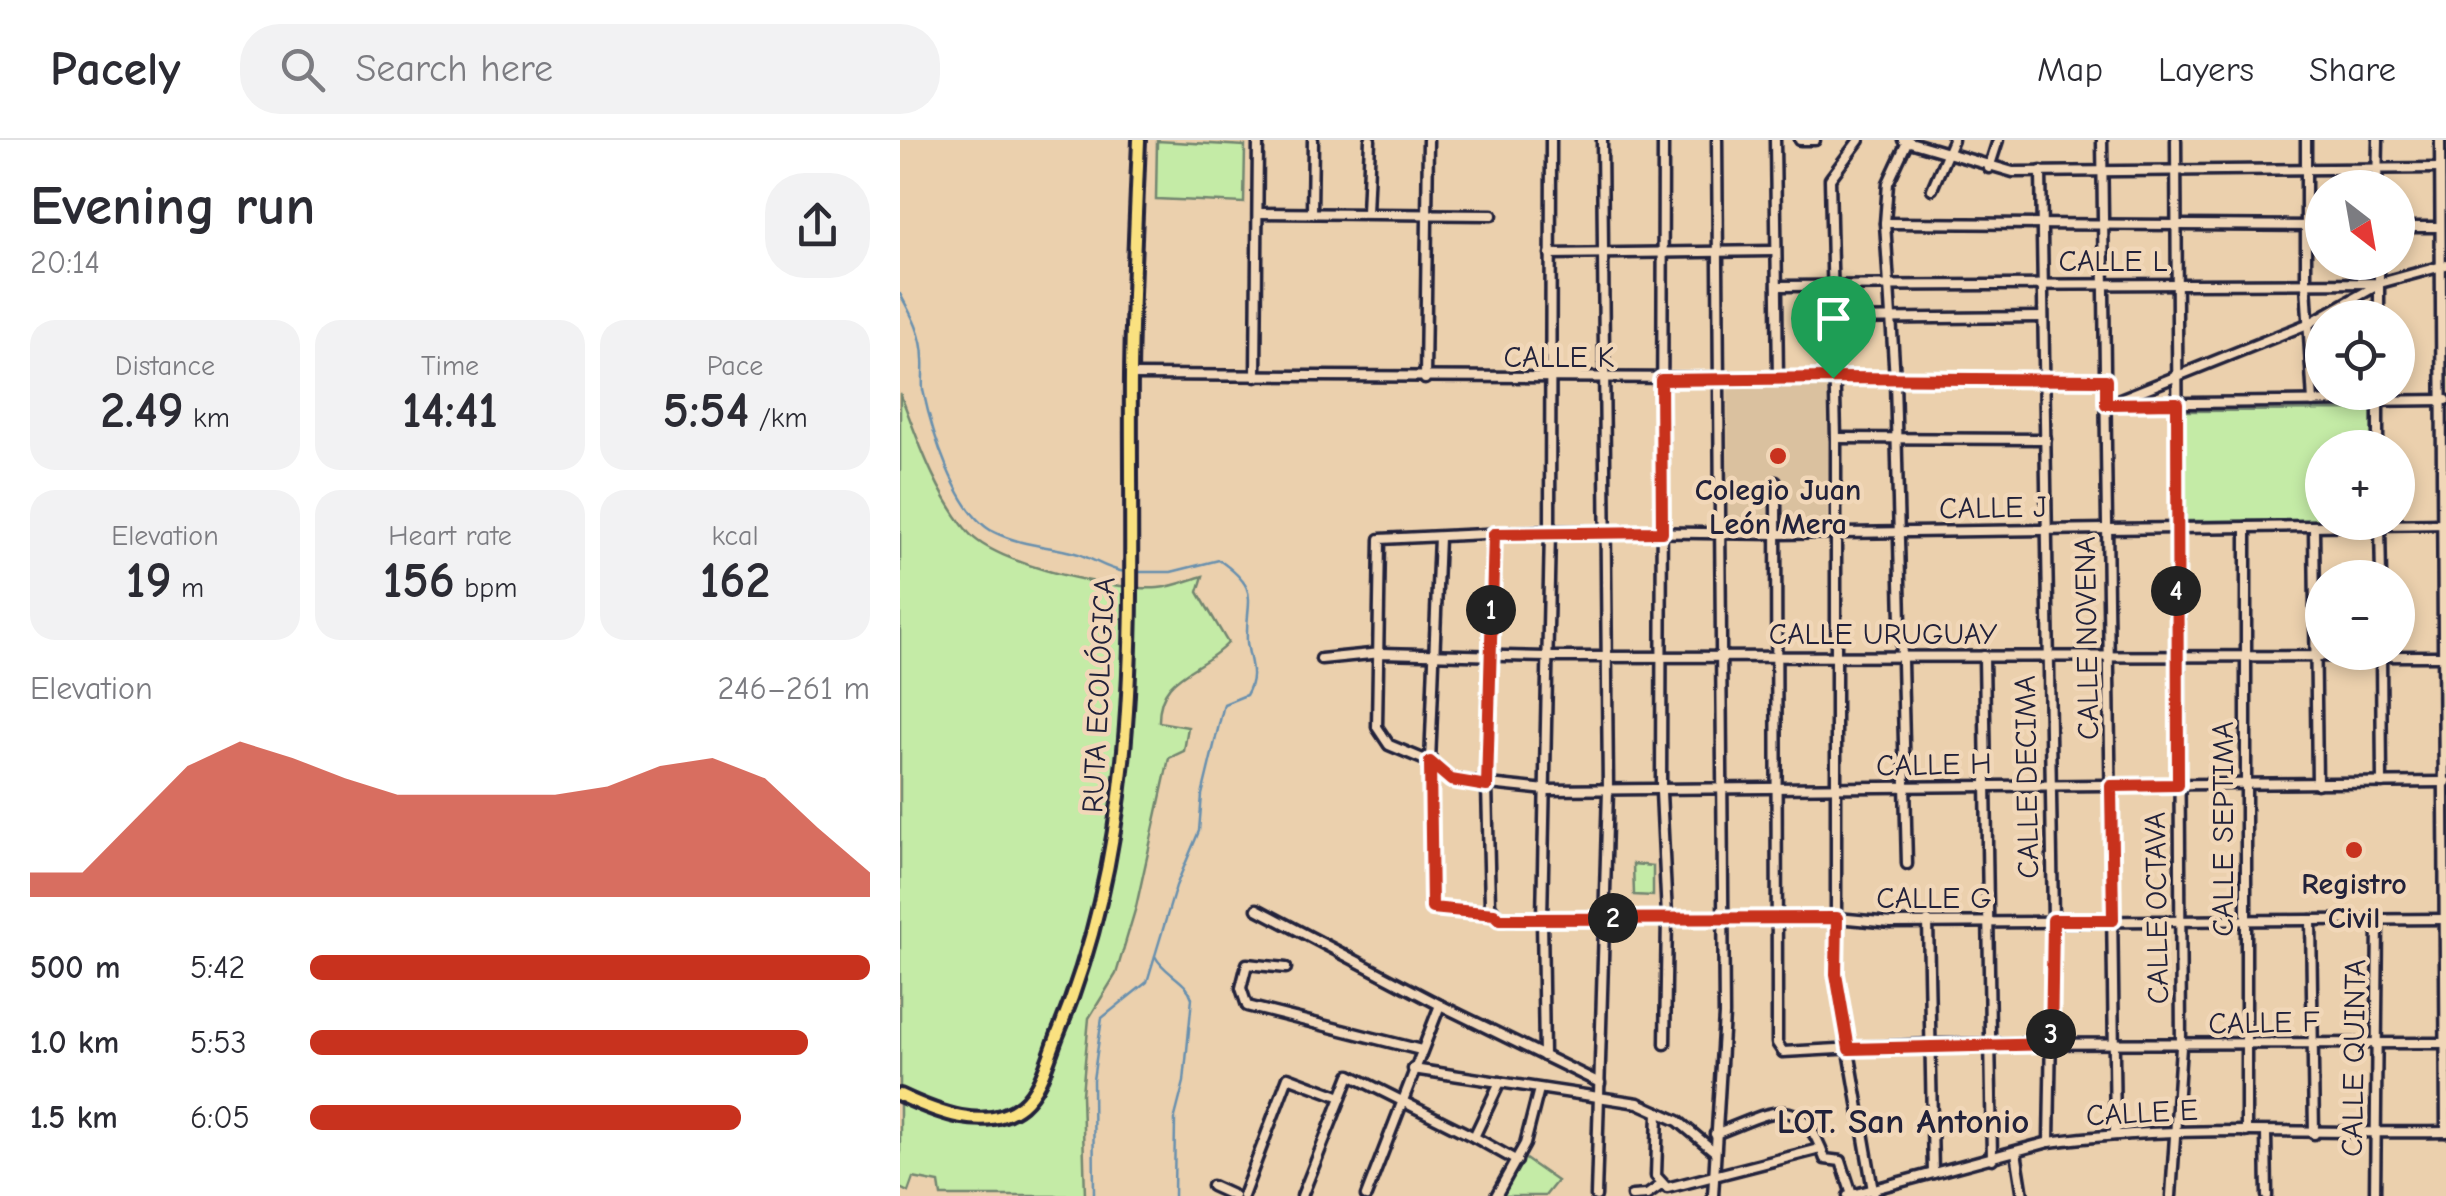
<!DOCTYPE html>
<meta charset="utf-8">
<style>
:root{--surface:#fff;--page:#f2f2f3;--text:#2b2b33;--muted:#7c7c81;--line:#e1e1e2;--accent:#c8321e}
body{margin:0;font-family:"Comic Neue",sans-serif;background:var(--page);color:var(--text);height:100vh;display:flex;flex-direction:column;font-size:38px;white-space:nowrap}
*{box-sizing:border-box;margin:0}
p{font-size:32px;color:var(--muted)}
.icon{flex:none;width:55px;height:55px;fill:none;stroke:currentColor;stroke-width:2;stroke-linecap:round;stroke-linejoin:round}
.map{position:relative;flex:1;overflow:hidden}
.drawer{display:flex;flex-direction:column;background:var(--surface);width:900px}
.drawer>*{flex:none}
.needle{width:65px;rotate:149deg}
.controls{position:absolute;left:1405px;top:30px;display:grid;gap:20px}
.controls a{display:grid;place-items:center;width:110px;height:110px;border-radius:50%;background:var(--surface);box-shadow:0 5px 15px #0003;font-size:50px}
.pin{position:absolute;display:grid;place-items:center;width:85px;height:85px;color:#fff;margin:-102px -42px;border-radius:50% 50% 50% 0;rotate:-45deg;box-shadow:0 0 10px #0007}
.pin .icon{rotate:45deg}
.km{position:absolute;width:50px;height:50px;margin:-25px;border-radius:50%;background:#222;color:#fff;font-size:28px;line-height:50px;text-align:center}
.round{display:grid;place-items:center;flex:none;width:105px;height:105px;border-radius:40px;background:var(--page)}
.headline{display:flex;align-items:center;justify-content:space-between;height:170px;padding:0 30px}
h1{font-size:55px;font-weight:600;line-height:75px}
.figures{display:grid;grid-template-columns:repeat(3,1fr);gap:15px;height:170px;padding:10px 30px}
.figures div{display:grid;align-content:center;border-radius:25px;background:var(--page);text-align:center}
.figures b{font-size:50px;font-weight:600}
.figures small{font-size:28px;font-weight:400}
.figures p{font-size:28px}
.chart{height:280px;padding:20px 30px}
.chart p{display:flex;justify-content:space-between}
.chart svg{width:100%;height:180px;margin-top:10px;fill:var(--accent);opacity:.7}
ul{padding:0 30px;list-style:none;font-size:32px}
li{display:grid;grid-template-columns:160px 120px 1fr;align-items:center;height:75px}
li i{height:25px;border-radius:12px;background:var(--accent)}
header{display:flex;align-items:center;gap:60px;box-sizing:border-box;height:140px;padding:0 50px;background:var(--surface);border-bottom:2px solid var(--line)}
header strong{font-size:48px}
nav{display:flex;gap:55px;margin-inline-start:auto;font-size:35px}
.search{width:700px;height:90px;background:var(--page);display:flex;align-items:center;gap:25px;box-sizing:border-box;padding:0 35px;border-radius:40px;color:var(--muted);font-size:38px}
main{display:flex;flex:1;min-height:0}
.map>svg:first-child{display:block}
.built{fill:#dac19f}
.green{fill:#c4eba6;stroke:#738670;stroke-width:2.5}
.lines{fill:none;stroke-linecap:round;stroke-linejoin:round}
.stream{stroke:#6990ae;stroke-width:2.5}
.minor-casing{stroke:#22223b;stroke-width:15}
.major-casing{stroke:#22223b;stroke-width:18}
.minor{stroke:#f1d7b8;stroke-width:8}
.major{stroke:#fae180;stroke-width:10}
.route-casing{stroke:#fff;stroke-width:20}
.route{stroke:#c8321e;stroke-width:12}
.poi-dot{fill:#c8321e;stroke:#f1d7b8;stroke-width:4}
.labels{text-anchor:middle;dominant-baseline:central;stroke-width:9;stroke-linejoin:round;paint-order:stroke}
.street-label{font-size:30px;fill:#22223b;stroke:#f1d7b8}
.poi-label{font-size:30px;font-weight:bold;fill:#22223b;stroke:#f1d7b8}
.quarter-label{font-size:35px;font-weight:bold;fill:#22223b;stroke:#f1d7b8}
</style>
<header>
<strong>Pacely</strong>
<div class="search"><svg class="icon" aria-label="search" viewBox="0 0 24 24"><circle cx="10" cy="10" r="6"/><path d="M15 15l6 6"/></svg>Search here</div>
<nav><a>Map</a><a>Layers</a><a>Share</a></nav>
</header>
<main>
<section class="drawer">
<div class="headline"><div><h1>Evening run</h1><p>20:14</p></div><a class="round"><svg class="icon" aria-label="share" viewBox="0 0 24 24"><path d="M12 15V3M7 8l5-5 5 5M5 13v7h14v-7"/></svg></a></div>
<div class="figures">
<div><p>Distance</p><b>2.49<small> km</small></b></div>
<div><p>Time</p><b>14:41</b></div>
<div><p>Pace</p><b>5:54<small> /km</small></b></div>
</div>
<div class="figures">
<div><p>Elevation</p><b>19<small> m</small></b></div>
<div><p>Heart rate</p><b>156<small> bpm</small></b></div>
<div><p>kcal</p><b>162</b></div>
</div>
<div class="chart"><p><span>Elevation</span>246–261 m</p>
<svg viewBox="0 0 160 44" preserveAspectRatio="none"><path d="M0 44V38L10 38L20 25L30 12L40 6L50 10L60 15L70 19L80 19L90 19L100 19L110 17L120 12L130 10L140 15L150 27L160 38V44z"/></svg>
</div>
<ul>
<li><b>500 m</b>5:42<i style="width:100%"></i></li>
<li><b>1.0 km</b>5:53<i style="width:89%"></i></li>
<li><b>1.5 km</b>6:05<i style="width:77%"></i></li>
</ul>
</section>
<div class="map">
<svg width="1546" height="1056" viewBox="0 0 1546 1056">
<rect width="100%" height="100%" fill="#ebd0ad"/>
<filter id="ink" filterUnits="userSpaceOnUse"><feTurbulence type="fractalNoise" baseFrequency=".01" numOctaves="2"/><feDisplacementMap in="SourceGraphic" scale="20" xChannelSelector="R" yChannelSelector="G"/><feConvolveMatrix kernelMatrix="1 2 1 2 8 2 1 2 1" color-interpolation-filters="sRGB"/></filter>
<g filter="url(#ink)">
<!-- built -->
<polygon class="built" points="929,244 927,385 827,385 828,246"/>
<!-- green -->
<g class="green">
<polygon points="257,1 345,6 344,63 256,59"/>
<path d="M0,253C18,300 35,352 68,392C95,425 216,451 258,448C273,447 289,440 303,436L298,452L328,503C300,533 258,533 259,582L288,587L284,611L269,618L236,767L216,834L189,878L182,954L185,1056H41L39,1043L13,1038L8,1052L0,1048Z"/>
<polygon points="1472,270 1472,307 1422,308 1422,380 1285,381 1284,271"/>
<polygon points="733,724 753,726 753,756 734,755"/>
<polygon points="624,1018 657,1041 645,1056 599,1056"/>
</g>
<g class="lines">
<!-- stream -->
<g class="stream">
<path d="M0,154C11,174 23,195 23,219C24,229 22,240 23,250C31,288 56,374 94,392C120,405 148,406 175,413C193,418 205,429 225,432"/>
<path d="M255,816C264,834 286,839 292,858L284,942L275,977L274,1056"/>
<path d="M194,1056L193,940L202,878L247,842L276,746L299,691L302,655L324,564L346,555C358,535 349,521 347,502C345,458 363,451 319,420L271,432H233"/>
</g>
<defs>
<g id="minor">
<polyline points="763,0 761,652 767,777 765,904"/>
<polyline points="875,0 878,240"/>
<polyline points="900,0 915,0"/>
<polyline points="959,0 930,39 936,298 936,835 974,1056"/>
<polyline points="1003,0 1113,32 1540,28"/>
<polyline points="1202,0 1215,995"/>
<polyline points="1406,0 1406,144 1413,262"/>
<polyline points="1540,0 1546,992"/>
<polyline points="1089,28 1098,0"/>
<polyline points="1141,31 1153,780 1149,1002"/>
<polyline points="1477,48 1478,0"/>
<polyline points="1032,49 1053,0"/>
<polyline points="412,72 413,0"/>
<polyline points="358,73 592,75"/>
<polyline points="467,73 470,0"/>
<polyline points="985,83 1422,86"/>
<polyline points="1498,87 1540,87"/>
<polyline points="650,114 873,111"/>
<polyline points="1479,122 1479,178"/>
<polyline points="877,146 1480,143 1546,125"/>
<polyline points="932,179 1142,177"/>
<polyline points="231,235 1206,240"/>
<polyline points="356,237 358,0"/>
<polyline points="525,239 528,0"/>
<polyline points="1478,252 1478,308"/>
<polyline points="1215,261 1410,183 1476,146"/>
<polyline points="1206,264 1546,260"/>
<polyline points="936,298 1146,299"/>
<polyline points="876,342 877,870 877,903 883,912 1029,904 1546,903"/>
<polyline points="1546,384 877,394 650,391 480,399 477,587 489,605 530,622 551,640 646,650 1546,642"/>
<polyline points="1480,387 1481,438"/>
<polyline points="1414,388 1417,644"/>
<polyline points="594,394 587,646 590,765 599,779 937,778 991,783 1546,779"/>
<polyline points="539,397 530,622 532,768 593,774"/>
<polyline points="1481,513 1482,643"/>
<polyline points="1084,516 1092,1019"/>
<polyline points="421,519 481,513 647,517 1546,516"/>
<polyline points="1007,724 995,239 985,83 988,43 1008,0"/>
<polyline points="357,769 540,865 466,1056"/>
<polyline points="1411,780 1414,994"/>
<polyline points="1028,781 1033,1033"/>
<polyline points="386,828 347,824 341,848 347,866 521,910"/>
<polyline points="540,865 700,943"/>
<polyline points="644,916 642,778 650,391 651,0"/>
<polyline points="513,929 738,963 778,981 814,1011"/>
<polyline points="758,972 756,1036 767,1048 920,1009"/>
<polyline points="1346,992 1346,387"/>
<polyline points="1366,993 1367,1056"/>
<path d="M815,994C872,973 900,948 925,1019L941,1021L952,1055"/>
<polyline points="574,997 617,1021"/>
<polyline points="1116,1012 1123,1056"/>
<polyline points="312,1046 334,1056"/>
<polyline points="343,1056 388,937 441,957"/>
<polyline points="402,1056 450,935 574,997 600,942"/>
<polyline points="596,1056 625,1004 639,949"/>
<polyline points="696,1056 708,650 702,0"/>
<polyline points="732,1056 747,1055 761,1045"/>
<polyline points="813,1056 824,875 817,0"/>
<path d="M948,1056L1149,1002C1281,984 1414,994 1546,992"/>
<polyline points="1271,1056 1281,907 1276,0"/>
<polyline points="1475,1056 1478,781"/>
</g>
<path id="major" d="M0,955C34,971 87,994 122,965C142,948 149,915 159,891C247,677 229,461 231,235C232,156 236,78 239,0"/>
</defs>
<!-- minor casing -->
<use href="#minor" class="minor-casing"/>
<!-- major casing -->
<use href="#major" class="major-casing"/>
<!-- minor -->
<use href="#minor" class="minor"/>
<!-- major -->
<use href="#major" class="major"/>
</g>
</g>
<g class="lines" filter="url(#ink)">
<defs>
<polygon id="route" points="933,238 1206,240 1206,264 1277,263 1278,645 1211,646 1213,780 1153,780 1151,904 949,909 936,834 937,778 599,779 594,774 532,768 530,622 551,640 587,646 594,394 762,392 761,240"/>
</defs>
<!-- route casing -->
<use href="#route" class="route-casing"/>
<!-- route -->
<use href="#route" class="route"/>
</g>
<!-- markers -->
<g class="poi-dot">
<circle cx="878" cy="316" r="10"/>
<circle cx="1454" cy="710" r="10"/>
</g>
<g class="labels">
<!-- street labels -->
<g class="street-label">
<text x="1213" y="121">CALLE L</text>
<text x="659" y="217">CALLE K</text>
<text transform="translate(1093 368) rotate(-1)">CALLE J</text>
<text x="983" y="494">CALLE URUGUAY</text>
<text transform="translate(1187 498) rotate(-91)">CALLE NOVENA</text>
<text transform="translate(199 555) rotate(-87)">RUTA ECOLÓGICA</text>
<text transform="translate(1034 625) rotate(-1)">CALLE H</text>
<text transform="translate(1127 637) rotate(-91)">CALLE DECIMA</text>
<text transform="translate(1323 689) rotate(-90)">CALLE SEPTIMA</text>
<text x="1034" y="758">CALLE G</text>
<text transform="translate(1257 768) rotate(-91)">CALLE OCTAVA</text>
<text transform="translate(1364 883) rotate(-1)">CALLE F</text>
<text transform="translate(1454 918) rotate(-89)">CALLE QUINTA</text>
<text transform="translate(1242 973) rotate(-3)">CALLE E</text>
</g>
<!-- poi labels -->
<g class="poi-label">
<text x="878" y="350">Colegio Juan<tspan x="878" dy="34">León Mera</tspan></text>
<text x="1454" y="744">Registro<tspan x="1454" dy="34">Civil</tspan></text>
</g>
<!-- quarter labels -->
<g class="quarter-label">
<text x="1003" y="981">LOT. San Antonio</text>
</g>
</g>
</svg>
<div class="controls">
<a><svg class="needle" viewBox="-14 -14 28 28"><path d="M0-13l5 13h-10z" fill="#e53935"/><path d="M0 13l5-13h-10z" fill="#7c7c81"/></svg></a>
<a><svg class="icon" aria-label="locate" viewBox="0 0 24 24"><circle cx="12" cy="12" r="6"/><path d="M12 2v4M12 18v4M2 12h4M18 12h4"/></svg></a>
<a>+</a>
<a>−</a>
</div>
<div class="pin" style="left:933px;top:238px;background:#1e9e55"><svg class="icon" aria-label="arrive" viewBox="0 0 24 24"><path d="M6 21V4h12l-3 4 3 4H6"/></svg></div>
<b class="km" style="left:591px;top:470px">1</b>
<b class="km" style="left:713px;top:778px">2</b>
<b class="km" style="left:1151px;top:894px">3</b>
<b class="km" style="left:1276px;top:451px">4</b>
</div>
</main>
